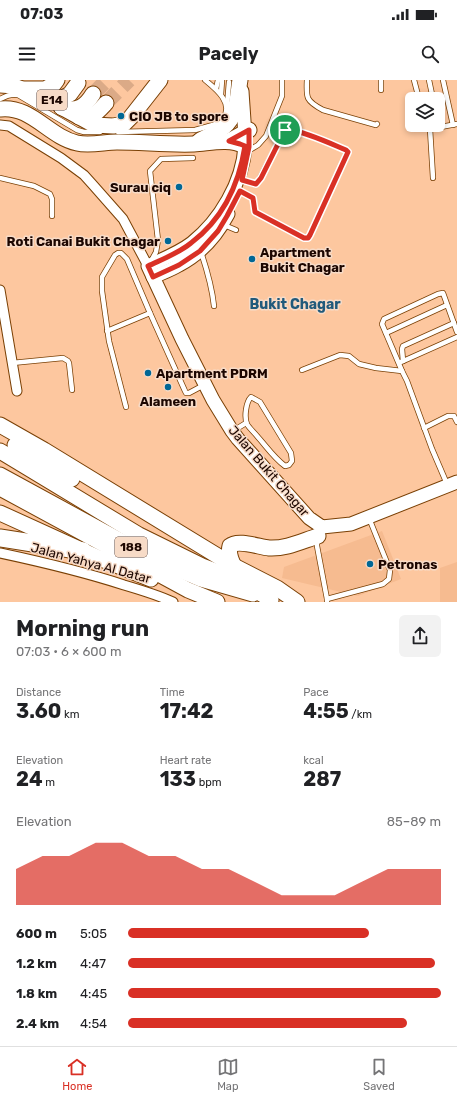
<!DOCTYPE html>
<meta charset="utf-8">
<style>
:root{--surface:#fff;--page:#f2f2f2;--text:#202124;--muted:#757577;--line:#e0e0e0;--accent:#d93025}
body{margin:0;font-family:Rubik,sans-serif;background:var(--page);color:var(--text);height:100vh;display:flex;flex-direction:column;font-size:15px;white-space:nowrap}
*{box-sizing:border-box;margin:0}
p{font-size:13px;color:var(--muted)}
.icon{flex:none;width:22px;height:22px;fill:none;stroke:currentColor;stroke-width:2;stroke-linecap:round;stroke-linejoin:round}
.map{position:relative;height:522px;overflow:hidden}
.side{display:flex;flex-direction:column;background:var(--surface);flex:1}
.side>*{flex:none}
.buttons{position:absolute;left:405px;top:12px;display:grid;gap:8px}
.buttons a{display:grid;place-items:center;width:40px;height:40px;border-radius:6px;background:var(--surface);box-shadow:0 2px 6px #0003;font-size:20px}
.pin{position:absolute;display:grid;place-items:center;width:34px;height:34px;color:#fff;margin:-17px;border:2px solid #fff;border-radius:50%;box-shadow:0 1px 4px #0007}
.round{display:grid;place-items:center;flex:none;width:42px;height:42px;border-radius:6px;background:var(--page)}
.head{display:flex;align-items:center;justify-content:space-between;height:68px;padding:0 16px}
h1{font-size:22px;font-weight:700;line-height:30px}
.figures{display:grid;grid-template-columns:repeat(3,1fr);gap:6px;height:68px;padding:4px 16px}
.figures div{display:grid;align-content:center}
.figures b{font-size:20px;font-weight:700}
.figures small{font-size:11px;font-weight:400}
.figures p{font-size:11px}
.chart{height:112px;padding:8px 16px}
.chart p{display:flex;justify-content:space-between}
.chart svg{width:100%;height:72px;margin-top:4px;fill:var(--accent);opacity:.7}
ul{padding:0 16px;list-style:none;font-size:13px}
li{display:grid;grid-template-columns:64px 48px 1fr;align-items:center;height:30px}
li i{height:10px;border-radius:5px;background:var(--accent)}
.status{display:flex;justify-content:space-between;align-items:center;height:28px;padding:0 20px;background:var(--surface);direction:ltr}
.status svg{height:11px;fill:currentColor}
header{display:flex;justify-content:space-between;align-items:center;height:52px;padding:0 16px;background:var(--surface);font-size:18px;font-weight:700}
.menu{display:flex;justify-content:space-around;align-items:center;height:56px;border-top:1px solid var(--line);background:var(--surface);font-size:11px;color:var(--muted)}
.menu a{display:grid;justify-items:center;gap:2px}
.menu .selected{color:var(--accent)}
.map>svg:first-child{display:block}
.built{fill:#f6bb90}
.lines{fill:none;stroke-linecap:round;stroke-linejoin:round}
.trunk-tunnel{stroke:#dbaa87;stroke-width:15;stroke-dasharray:15 8;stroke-linecap:butt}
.service-casing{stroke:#7a4005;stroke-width:6}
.minor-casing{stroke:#7a4005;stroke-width:11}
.secondary-casing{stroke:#7a4005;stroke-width:15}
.primary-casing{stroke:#7a4005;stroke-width:17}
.trunk-casing{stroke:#7a4005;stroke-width:17}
.motorway-casing{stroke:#7a4005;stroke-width:19}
.service{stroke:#fff;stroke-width:4.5}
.minor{stroke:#fff;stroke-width:9}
.secondary{stroke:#fff;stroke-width:13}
.primary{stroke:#fff;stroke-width:15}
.trunk{stroke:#fff;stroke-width:15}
.motorway{stroke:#fff;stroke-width:17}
.route-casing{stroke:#fff;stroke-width:8}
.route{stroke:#d93025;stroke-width:5}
.poi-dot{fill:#006795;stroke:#f7dbc7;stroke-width:1.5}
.labels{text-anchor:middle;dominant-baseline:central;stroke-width:3;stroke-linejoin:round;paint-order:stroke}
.shield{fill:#f7dbc7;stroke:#5e463c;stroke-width:1}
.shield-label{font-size:12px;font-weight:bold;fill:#1c0600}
.poi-label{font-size:13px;font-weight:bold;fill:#1c0600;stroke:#f7dbc7;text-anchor:start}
.street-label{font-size:13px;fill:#1c0600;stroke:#f7dbc7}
.neighbourhood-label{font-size:14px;font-weight:bold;fill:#215a7b;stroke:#f7dbc7}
</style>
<div class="status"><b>07:03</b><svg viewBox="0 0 49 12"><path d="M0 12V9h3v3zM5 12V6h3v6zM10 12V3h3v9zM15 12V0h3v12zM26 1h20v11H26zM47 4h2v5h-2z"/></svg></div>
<header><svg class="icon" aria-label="menu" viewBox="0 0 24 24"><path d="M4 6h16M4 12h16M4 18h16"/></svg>Pacely<svg class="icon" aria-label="search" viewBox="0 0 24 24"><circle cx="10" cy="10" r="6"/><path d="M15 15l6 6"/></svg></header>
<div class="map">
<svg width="457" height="522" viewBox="0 0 457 522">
<rect width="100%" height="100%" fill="#fdc79f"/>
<!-- built -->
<g class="built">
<polygon points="382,451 401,499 358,516 282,498 284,487"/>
<polygon points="457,482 457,522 440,522 440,488"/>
</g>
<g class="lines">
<!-- trunk-tunnel -->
<g class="trunk-tunnel">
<polyline points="93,14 107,0"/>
<polyline points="106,23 129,0"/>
</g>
<defs>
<g id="service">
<path d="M205,0C216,9 234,23 223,39"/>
<path d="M307,0C306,18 306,21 323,30L376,45L377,44"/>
<polyline points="414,0 419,19"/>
<polyline points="429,0 433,19"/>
<polyline points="443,0 453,45"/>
<polyline points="216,9 218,0"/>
<polyline points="381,10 381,0"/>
<polyline points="221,14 222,0"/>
<path d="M0,19C6,16 10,14 18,15L77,50L84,52H100"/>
<polyline points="227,26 229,2"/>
<polyline points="438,39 440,47"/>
<polyline points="425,45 426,48 430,49 457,44"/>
<polyline points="430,49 433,98"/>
<polyline points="118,52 195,50 213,45 217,43"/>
<polyline points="248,71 258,65 266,56 282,16 282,0"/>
<polyline points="0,98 34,106 50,114 52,119 52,136"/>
<path d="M240,111L253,118L255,132L304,158H307L310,155L348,73L346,70C333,65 298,47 285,50L258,102L256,104L242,100"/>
<polyline points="224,145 236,150"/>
<path d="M201,172C207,190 212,207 214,226"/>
<polyline points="151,181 156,172 158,160 150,91 161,79 193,78"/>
<polyline points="107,251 150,233 185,311 186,313 189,313 204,305"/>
<polyline points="386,253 447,225"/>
<polyline points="403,281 402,269 403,266 454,243"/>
<polyline points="401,282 457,257"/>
<polyline points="12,283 63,278 68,281 69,283 72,310"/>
<polyline points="302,290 340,275 349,276 359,284 376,288 402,291 407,301 432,369 447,404"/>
<polyline points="402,291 382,244 384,239 438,214 443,213 457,252"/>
<path d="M251,317L260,322L291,373L292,381L289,385L285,386C274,378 266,366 257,356C254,352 249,348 247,344C244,337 246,322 251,317Z"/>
<polyline points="126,327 109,261 102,211 102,197 115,175 118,173 121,173 127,179 150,233"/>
<polyline points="424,348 448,336 454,336 457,342"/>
<polyline points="233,351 246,343"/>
<polyline points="317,460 317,466 327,519 327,521"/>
<polyline points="327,519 383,504 389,499 390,490 369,438"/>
</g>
<g id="minor">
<polyline points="0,45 9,46 61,78 84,95 93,105 123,139 148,186"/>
<polyline points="0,210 17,311"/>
<path d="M0,473C42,482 84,492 124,505C141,510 158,515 173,522"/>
</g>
<g id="secondary">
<path d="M242,11C243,29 245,48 245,66C243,102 220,141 192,163C179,173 163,179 148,186L182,259L213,320L232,351L238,359L309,438L322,447L351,444L457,402"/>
<path d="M153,197C162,193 171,190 179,185C200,174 217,155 228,134"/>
</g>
<g id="primary">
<path d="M0,29C31,25 49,57 77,63C89,66 105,62 117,62C142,62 168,65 194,64C211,63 228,58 245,66"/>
<path d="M199,61C207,56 217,53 224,47C238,36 237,16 240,0"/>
<polyline points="229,61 249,50"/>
</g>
<g id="trunk">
<polyline points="0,5 14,6 22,9 45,9 54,4 57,0"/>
<polyline points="22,9 46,21 61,19 70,14 78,3"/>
<polyline points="61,27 94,45 113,46 124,44 131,37 160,0"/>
<path d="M62,28C78,31 85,27 93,14"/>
<path d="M79,37C94,37 96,34 106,23"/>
<polyline points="0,345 44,370 234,486 277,508 297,522"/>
<polyline points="15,365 72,399"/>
<polyline points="0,371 139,455 202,486 236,499"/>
<polyline points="0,395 132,467 166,484 201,499 253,514"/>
<polyline points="0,408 188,510 217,522"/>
<polyline points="0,433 99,478 151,499"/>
<path d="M234,486C231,480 228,473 230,466C238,459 259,467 269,468C286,469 302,461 318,456"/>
<polyline points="228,493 271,520"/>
</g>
<polyline id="motorway" points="0,458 83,471"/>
</defs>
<!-- service casing -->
<use href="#service" class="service-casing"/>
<!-- minor casing -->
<use href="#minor" class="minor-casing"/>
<!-- secondary casing -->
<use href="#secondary" class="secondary-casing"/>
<!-- primary casing -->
<use href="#primary" class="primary-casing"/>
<!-- trunk casing -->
<use href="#trunk" class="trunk-casing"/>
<!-- motorway casing -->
<use href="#motorway" class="motorway-casing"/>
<!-- service -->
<use href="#service" class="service"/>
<!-- minor -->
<use href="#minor" class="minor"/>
<!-- secondary -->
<use href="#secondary" class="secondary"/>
<!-- primary -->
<use href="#primary" class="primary"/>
<!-- trunk -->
<use href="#trunk" class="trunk"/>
<!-- motorway -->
<use href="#motorway" class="motorway"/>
</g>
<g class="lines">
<defs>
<path id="route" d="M288,49C308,53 327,62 346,70L348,72L310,155L308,158H304L255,132L253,118L240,111L227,136L218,151L200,171L179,185L153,197L148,186C163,179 179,173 191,163C223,139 239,104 245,66L240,64L229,61L249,50V67L242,100L256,104L261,98L285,50Z"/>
</defs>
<!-- route casing -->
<use href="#route" class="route-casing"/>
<!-- route -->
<use href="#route" class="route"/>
</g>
<!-- markers -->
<g class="poi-dot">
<circle cx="121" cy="36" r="4"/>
<circle cx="179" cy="107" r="4"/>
<circle cx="168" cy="161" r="4"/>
<circle cx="252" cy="179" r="4"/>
<circle cx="148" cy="293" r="4"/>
<circle cx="168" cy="307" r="4"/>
<circle cx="370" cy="484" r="4"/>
</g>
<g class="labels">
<!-- shield labels -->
<g class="shield">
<rect x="37" y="10" width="30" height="20" rx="3"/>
<rect x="115" y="457" width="32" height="20" rx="3"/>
</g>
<g class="shield-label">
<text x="52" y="20">E14</text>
<text x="131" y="467">188</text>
</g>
<!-- poi labels -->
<g class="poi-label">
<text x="129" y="36">CIO JB to spore</text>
<text x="171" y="107" text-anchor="end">Surau ciq</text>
<text x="160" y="161" text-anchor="end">Roti Canai Bukit Chagar</text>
<text x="260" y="172">Apartment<tspan x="260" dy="15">Bukit Chagar</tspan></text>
<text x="156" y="293">Apartment PDRM</text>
<text x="168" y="321" text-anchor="middle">Alameen</text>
<text x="378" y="484">Petronas</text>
</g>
<!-- street labels -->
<g class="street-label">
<text transform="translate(269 391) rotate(49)">Jalan Bukit Chagar</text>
<text transform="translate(91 483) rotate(15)">Jalan Yahya Al Datar</text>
</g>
<!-- neighbourhood labels -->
<g class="neighbourhood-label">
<text x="295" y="224">Bukit Chagar</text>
</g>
</g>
</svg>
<div class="buttons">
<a><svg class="icon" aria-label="layers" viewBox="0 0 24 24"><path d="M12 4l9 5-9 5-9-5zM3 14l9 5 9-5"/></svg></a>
</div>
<div class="pin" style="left:285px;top:50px;background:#1e9e55"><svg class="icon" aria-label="arrive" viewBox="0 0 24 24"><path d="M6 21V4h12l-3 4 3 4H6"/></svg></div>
</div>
<section class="side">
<div class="head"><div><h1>Morning run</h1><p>07:03 · 6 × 600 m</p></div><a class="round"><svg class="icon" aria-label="share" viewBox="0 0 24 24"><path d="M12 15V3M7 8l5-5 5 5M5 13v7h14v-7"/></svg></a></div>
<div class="figures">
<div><p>Distance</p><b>3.60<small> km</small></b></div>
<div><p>Time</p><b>17:42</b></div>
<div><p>Pace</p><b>4:55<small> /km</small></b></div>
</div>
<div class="figures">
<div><p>Elevation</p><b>24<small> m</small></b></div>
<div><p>Heart rate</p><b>133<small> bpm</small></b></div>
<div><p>kcal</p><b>287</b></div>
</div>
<div class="chart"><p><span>Elevation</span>85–89 m</p>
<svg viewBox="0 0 160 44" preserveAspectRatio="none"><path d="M0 44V22L10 14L20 14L30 6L40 6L50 14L60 14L70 22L80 22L90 30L100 38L110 38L120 38L130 30L140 22L150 22L160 22V44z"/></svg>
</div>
<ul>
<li><b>600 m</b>5:05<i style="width:77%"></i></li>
<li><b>1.2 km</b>4:47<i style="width:98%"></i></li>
<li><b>1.8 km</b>4:45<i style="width:100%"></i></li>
<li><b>2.4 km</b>4:54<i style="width:89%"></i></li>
</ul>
</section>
<nav class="menu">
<a class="selected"><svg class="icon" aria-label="home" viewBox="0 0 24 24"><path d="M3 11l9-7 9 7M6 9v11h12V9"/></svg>Home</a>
<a><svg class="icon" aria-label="map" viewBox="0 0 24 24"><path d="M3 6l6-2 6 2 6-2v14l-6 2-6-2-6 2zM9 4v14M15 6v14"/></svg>Map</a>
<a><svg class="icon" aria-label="saved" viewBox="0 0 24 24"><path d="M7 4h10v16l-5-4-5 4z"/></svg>Saved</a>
</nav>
